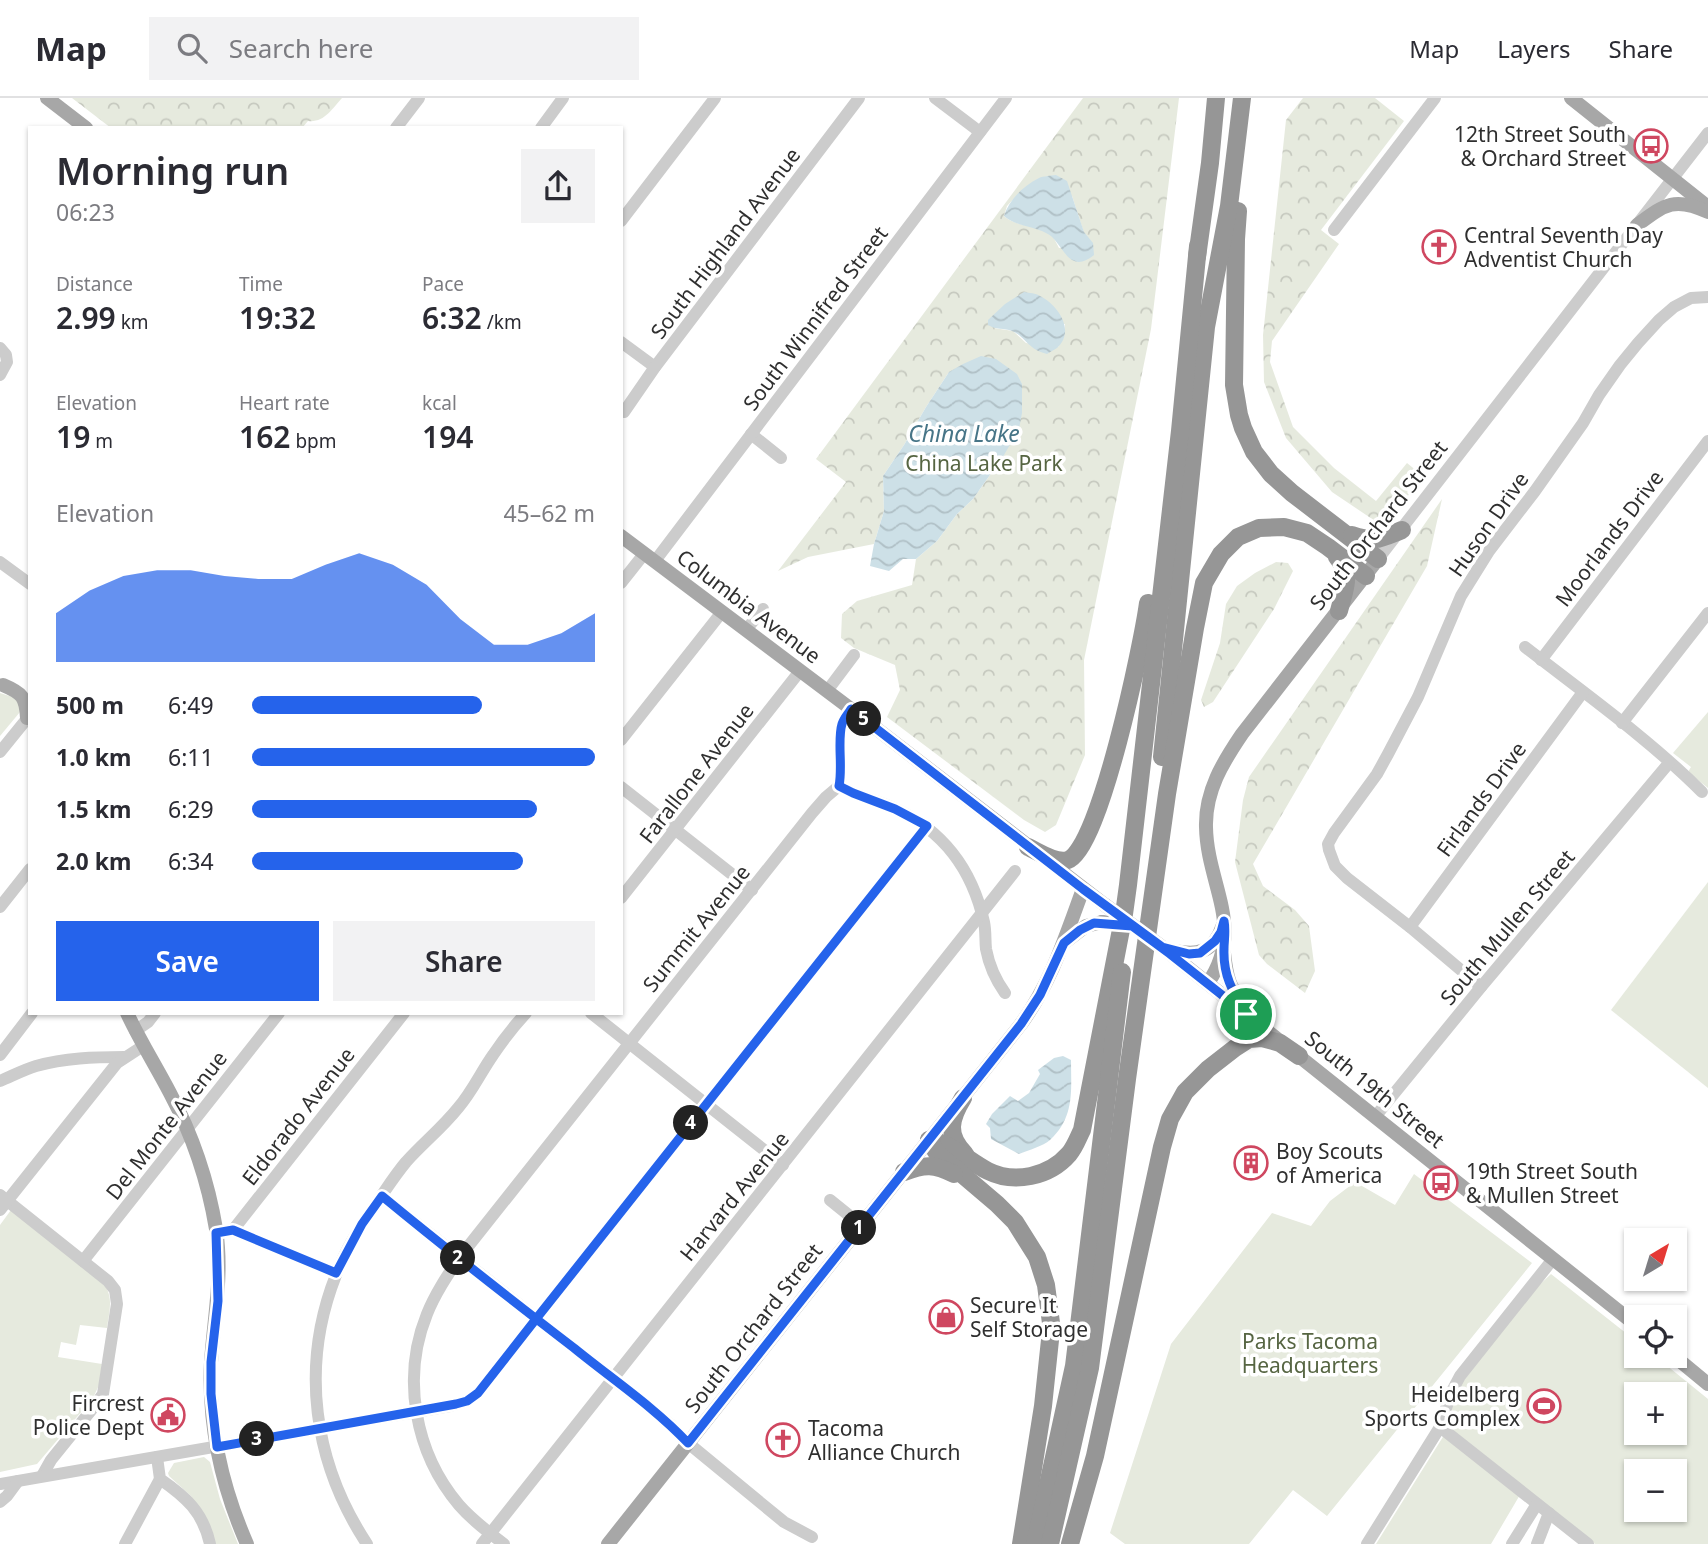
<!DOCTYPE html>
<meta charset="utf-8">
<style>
:root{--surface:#fff;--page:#f2f2f3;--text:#2b2b33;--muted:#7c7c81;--line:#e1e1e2;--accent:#2563eb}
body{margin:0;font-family:"Noto Sans",sans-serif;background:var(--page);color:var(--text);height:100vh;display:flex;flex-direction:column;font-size:26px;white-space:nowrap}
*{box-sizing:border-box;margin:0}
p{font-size:23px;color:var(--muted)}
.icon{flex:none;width:38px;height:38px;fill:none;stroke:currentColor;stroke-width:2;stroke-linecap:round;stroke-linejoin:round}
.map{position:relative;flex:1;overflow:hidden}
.sheet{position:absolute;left:28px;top:28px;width:595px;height:889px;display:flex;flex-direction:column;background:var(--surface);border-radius:0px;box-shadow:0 2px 5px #0004}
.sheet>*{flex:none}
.needle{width:46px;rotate:38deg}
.controls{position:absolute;left:1624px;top:1130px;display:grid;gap:14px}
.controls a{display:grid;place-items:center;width:63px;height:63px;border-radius:0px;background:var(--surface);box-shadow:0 2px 5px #0004;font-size:35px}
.pin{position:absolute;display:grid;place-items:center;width:60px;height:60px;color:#fff;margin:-30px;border:4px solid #fff;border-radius:50%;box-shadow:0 2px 7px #0007}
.km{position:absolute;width:35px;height:35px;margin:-18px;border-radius:50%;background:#222;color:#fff;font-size:19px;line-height:35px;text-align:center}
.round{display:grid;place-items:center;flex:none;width:74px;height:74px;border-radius:0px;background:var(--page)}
.overview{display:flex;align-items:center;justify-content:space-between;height:119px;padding:0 28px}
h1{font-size:38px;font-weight:600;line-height:52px}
.stats{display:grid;grid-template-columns:repeat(3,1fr);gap:10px;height:119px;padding:7px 28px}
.stats div{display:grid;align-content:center}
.stats b{font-size:30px;font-weight:600}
.stats small{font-size:19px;font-weight:400}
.stats p{font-size:19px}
.chart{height:196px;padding:14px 28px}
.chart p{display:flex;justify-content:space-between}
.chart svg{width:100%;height:126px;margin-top:7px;fill:var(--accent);opacity:.7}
.cta{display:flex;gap:14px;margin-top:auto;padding:14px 28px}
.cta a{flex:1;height:80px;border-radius:0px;background:var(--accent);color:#fff;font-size:28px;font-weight:600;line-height:80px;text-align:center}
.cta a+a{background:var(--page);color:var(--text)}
ul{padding:0 28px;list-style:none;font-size:23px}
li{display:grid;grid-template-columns:112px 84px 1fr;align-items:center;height:52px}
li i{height:18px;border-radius:9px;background:var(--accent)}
header{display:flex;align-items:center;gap:42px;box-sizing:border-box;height:98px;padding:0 35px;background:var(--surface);border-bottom:2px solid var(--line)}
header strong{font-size:33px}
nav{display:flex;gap:38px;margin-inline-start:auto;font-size:24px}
.search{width:490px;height:63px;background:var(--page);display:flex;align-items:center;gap:18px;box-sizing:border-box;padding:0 24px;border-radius:0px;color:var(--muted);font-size:26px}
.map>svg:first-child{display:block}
.green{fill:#e6eade;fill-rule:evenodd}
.forest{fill:url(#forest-crowns);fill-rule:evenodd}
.water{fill:url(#water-waves)}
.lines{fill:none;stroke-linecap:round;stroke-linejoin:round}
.minor{stroke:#ccc;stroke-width:12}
.major{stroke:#a7a7a7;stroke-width:14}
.highway{stroke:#969696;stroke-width:18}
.major-bridge{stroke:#a7a7a7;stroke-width:14}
.route-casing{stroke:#fff;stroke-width:14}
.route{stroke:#2563eb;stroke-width:9}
.labels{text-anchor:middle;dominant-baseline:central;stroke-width:7;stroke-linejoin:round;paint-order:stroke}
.poi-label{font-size:21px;fill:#2f2f2f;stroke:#fff;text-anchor:start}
.street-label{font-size:21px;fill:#2f2f2f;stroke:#fff}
.park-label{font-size:21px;fill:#566542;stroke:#fff}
.water-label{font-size:23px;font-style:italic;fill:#477587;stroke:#fff}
</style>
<header>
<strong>Map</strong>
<div class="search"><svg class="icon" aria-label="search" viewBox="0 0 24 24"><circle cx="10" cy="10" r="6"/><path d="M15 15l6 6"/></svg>Search here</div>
<nav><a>Map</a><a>Layers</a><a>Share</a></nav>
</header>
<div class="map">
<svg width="1708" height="1446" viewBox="0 0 1708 1446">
<defs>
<pattern id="forest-crowns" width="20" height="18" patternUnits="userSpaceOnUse" patternTransform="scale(1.75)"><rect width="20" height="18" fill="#e6eade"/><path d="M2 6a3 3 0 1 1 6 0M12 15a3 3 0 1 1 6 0" fill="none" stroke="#c6c9bf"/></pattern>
<pattern id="water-waves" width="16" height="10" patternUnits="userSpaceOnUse" patternTransform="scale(1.75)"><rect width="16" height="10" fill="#cde0e7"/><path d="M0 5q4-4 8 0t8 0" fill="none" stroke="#b0c0c6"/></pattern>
</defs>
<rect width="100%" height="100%" fill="#fff"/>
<!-- green -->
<g class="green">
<polygon points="0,595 19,601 20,614 0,638"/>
<polygon points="1708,614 1708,690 1688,674 1691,669 1673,655"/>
<polygon points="1708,784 1708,990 1611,912"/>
<polygon points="1414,1076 1532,1165 1327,1418 1293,1392 1249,1446 1125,1446 1110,1435 1171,1246 1272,1115 1311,1128 1330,1103 1355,1084 1395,1107"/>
<path d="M11,1112L104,1186C114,1200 109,1214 107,1230L80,1227L76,1247L61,1244L58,1259L102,1266L99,1287L93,1300L37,1366L0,1374V1127Z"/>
<path d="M1551,1176L1636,1243V1258H1655L1708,1301V1446H1595L1524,1390L1491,1446H1376L1451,1326L1450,1314L1459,1288L1535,1191ZM1636,1297H1675V1335H1636ZM1636,1374H1675V1412H1636Z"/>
<polygon points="204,1359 210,1364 220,1401 238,1446 215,1446 191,1398 169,1378 168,1375 174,1365"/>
</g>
<!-- forest -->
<g class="forest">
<path d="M72,0H342C332,11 324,25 308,23L302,30H111Z"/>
<path d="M1083,0H1179L1151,231L1084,562L1085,657L1056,727L1045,734L1024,722L887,619L900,592L895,567L854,550L841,540L842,516L857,503L912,487L916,461L937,443L957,416L973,401L1004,357L949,274L926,309L904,347L883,378L884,413L874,446L808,459L778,473L846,384L816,361ZM1021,93L1072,98L1084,135L1093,146L1059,150C1058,148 1054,140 1053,139C1042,126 1017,130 1004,118L1007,108ZM1065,226L1064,239L1058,249L1026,245L1013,233L994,230Z"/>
<polygon points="1303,0 1375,0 1404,23 1321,132 1339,146 1272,243 1270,264 1293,329 1334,370 1376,403 1407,365 1423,378 1384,429 1332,394 1286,340 1264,284 1263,237 1286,22"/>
<polygon points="1442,401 1427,468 1253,766 1263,788 1295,812 1309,828 1315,873 1305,895 1267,866 1259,857 1235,764 1243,702 1249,679"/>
<polygon points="1276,464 1288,465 1293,473 1274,511 1213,604 1204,609 1201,602 1220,545 1226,506 1237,488 1255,475"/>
</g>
<!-- water -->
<g class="water">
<path d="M1056,77L1067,83L1084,134L1093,145L1094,157C1067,179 1063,142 1046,135C1033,128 1015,128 1004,118C1009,102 1023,88 1039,80C1043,78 1050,78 1056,77Z"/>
<path d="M1024,194C1029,195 1036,195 1040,198C1058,207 1076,233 1057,250C1054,252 1050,254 1047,256C1027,251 1026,239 1012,233C1004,230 996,232 988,227V222L1005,206Z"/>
<polygon points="981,258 996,261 1017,276 1022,286 1022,315 1019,331 1004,357 973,401 957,416 937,443 916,461 903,461 889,473 870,468 874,446 884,413 883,378 904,347 926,309 949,274 963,266"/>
<path d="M1063,958L1071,962C1071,992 1075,1019 1050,1042C1043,1048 1029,1052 1019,1056L991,1041L990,1030L986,1026L992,1016L1010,998L1018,1003L1029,995L1040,976L1038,972L1054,960Z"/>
</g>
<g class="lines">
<!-- minor -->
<g class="minor">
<polyline points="935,0 980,34"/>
<polyline points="396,30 419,0"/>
<polyline points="541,30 563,0"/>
<polyline points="621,123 715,0"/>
<polyline points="1334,132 1435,0"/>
<polyline points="621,244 655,269"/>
<polyline points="0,250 6,257 7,264 0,277"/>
<polyline points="624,314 655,269 859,0"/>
<polyline points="751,336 781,360"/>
<polyline points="1378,461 1708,35"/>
<polyline points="655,463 1006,0"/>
<polyline points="0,464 30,486"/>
<polyline points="621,485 644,456"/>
<polyline points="746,532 763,511"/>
<path d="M1525,549C1584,595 1649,641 1702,694"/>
<polyline points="1541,562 1708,343"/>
<polyline points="827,593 854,557"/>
<polyline points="1622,625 1708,515"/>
<polyline points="621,642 722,514"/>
<polyline points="0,654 30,617"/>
<path d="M839,688C857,698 876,702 894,710C944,733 972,771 984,824C986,833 985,842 986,851C989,867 995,881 1005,895"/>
<polyline points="621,689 752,792"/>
<polyline points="621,800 800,573"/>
<polyline points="0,809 30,771"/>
<polyline points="1410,829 1583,594"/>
<polyline points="1481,889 1410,829 1347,780 1335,768 1329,752 1328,746 1334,735 1377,676 1388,656 1418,599 1461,498 1489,453 1535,393 1583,325 1599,297 1620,267 1638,245 1659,222 1674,209 1691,200 1708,199"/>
<polyline points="591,915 783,1067"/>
<polyline points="135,933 148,924 155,915"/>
<polyline points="0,957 32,915"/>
<path d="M0,983C12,978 23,972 36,968C65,960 94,959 124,959"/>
<polyline points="1375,1019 1481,889 1669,665"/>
<polyline points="0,1097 108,1183 115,1192 117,1206 103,1296 93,1310 51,1362 42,1378"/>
<polyline points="382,1098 671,1327 688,1345 784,1424 812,1439"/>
<polyline points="830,1102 856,1123"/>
<polyline points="0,1112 117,965 143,948"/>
<polyline points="233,1132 336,1175"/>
<polyline points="216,1135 233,1132 404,915"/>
<polyline points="83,1163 279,915"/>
<polyline points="1440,1329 1588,1446"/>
<path d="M157,1359L160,1381C186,1399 203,1414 210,1446"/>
<path d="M0,1386L450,1308C462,1305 469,1303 478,1295L927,728"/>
<polyline points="0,1404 7,1398 18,1383"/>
<polyline points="125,1446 160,1381"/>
<path d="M367,1446C313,1364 300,1268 336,1177C345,1152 360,1129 375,1107C385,1093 395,1077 406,1064C423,1045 442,1030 458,1010C472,994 481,974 493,957C503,942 514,928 526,915"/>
<polyline points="482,1446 1015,773"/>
<path d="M504,1446C488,1434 472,1422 459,1407C415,1355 401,1280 427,1216C435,1196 447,1178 459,1160L812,715L826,699L839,688L841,678V631L843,623L851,611"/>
<polyline points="1367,1446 1440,1329 1451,1295 1460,1278 1553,1161"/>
<polyline points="1512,1446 1537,1406"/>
<polyline points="1537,1446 1549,1415"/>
</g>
<!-- major -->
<g class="major">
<polyline points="47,0 86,30"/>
<polyline points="1571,0 1708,109"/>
<path d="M1637,127C1664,107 1674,98 1708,114"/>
<polyline points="621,438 851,611 1105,807"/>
<path d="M3,587C22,595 26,599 27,620"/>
<polyline points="1065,844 1086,828 1102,824"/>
<polyline points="1162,849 1636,1227"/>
<path d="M1170,852C1197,858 1213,856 1223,827"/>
<path d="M1224,855C1227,881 1229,886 1242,908"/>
<path d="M1208,885C1246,830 1207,787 1206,729C1205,693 1223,664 1242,636L1378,461"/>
<path d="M127,915C140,943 156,968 170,995C193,1038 208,1083 216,1131C223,1177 214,1219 211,1264C208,1327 222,1389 247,1446"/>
<polyline points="1674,1258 1708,1286"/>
<path d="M608,1446L1021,926C1051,885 1066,837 1083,791"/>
</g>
<!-- highway -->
<g class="highway">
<polyline points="1238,113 1236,141 1234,287 1239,317 1243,330 1254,354 1271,376 1292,395 1378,461"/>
<polyline points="1197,159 1210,65 1216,0"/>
<path d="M1352,437C1376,445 1379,441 1402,432"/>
<path d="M1337,459C1353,478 1344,492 1339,513"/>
<polyline points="1162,659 1206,229 1229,108 1242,0"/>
<path d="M1028,749C1039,754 1056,766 1068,762C1100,751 1143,543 1148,505"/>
<path d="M963,1000C950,1021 946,1037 965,1056"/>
<path d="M929,1042C952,1045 968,1063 988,1073C1014,1086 1049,1079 1069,1056C1075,1049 1078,1040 1082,1032L1124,816L1128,787L1180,333L1198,148"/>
<polyline points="929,1042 937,1055 997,1106 1015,1124 1037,1159 1046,1187 1051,1225 1050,1242 1043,1308 1021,1446"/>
<path d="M904,1074C925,1066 934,1066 954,1076"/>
<polyline points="1035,1446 1074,1268 1122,874"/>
<polyline points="1050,1446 1090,1270 1127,981 1167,696 1195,530 1204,485 1221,456 1238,439 1259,430 1284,429 1307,435 1328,449 1366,478"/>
<polyline points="1070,1446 1095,1358 1162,1049 1170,1021 1185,994 1208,971 1235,950 1249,941 1262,940 1280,945 1299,958"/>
</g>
<!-- major-bridge -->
<g class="major-bridge">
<polyline points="1105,807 1162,849"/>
<polyline points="1102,824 1130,828"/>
</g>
</g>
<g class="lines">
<defs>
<path id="route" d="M1246,916L1170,856L1132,828L1094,825L1080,832L1064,845L1040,897L1021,926L688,1345C654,1309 612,1281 574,1250C509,1200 445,1150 382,1098L362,1126L336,1175L233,1132L216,1135L218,1203L211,1264V1296L217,1349L456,1306L467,1303L478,1295L536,1221L927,728L895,711L853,695L839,688C843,669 837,642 842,626C844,620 848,616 851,611L1083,791L1162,849L1189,856L1200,855L1215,843L1221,834L1224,823C1226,833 1224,842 1224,851C1223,878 1233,894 1246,916"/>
</defs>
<!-- route casing -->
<use href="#route" class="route-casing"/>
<!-- route -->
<use href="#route" class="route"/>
</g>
<!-- icons -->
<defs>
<symbol id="bus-ring" viewBox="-11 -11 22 22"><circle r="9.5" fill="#fff" stroke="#cf4760" stroke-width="1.5"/><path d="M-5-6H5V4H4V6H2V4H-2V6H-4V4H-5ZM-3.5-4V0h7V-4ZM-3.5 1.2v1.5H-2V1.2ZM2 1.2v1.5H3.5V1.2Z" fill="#cf4760"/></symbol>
<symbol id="church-ring" viewBox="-11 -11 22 22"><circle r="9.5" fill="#fff" stroke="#cf4760" stroke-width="1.5"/><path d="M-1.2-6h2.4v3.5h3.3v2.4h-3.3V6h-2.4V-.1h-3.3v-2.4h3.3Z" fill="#cf4760"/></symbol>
<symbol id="building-ring" viewBox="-11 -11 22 22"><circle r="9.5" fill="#fff" stroke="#cf4760" stroke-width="1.5"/><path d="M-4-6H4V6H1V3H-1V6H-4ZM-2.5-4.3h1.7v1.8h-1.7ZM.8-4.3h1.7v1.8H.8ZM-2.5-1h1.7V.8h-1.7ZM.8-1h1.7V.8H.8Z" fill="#cf4760"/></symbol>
<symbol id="shop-ring" viewBox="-11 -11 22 22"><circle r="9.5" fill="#fff" stroke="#cf4760" stroke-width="1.5"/><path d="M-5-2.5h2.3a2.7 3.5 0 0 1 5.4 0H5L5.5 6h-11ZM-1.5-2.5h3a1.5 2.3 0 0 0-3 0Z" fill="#cf4760"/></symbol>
<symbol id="stadium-ring" viewBox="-11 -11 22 22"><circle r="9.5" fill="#fff" stroke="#cf4760" stroke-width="1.5"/><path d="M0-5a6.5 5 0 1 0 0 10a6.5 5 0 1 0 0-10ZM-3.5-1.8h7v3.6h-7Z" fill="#cf4760"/></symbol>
<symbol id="civic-ring" viewBox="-11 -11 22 22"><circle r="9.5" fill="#fff" stroke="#cf4760" stroke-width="1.5"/><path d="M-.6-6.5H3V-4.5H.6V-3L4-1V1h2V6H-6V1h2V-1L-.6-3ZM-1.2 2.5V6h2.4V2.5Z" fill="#cf4760"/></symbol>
</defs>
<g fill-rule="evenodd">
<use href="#bus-ring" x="1632" y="29" width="38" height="38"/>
<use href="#church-ring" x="1420" y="130" width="38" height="38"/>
<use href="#building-ring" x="1232" y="1046" width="38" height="38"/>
<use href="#bus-ring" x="1422" y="1066" width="38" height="38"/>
<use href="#shop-ring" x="927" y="1200" width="38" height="38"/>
<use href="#stadium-ring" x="1525" y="1289" width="38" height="38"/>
<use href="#civic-ring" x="149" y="1298" width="38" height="38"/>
<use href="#church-ring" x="764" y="1323" width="38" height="38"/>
</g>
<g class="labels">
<!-- poi labels -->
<g class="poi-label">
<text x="1626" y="36" text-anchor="end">12th Street South<tspan x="1626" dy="24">&amp; Orchard Street</tspan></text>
<text x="1464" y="137">Central Seventh Day<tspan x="1464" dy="24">Adventist Church</tspan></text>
<text x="1276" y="1053">Boy Scouts<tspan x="1276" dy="24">of America</tspan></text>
<text x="1466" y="1073">19th Street South<tspan x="1466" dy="24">&amp; Mullen Street</tspan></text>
<text x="970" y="1207">Secure It<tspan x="970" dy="24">Self Storage</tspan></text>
<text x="1520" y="1296" text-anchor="end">Heidelberg<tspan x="1520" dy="24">Sports Complex</tspan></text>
<text x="144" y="1305" text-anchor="end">Fircrest<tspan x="144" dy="24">Police Dept</tspan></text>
<text x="808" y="1330">Tacoma<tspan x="808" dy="24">Alliance Church</tspan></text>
</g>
<!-- street labels -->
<g class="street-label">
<text transform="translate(725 145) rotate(-53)">South Highland Avenue</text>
<text transform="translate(815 220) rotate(-53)">South Winnifred Street</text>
<text transform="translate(1488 426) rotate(-55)">Huson Drive</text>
<text transform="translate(1378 427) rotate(-52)">South Orchard Street</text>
<text transform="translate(1609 440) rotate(-53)">Moorlands Drive</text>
<text transform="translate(749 508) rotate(37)">Columbia Avenue</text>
<text transform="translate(696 675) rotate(-52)">Farallone Avenue</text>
<text transform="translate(1481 701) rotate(-54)">Firlands Drive</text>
<text transform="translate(1507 829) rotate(-50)">South Mullen Street</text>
<text transform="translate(696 830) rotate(-51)">Summit Avenue</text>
<text transform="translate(1375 991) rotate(39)">South 19th Street</text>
<text transform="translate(298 1018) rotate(-52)">Eldorado Avenue</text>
<text transform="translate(166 1027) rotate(-52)">Del Monte Avenue</text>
<text transform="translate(734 1098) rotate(-51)">Harvard Avenue</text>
<text transform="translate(753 1230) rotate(-52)">South Orchard Street</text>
</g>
<!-- park labels -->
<g class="park-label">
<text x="984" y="365">China Lake Park</text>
<text x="1310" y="1243">Parks Tacoma<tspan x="1310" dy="24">Headquarters</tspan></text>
</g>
<!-- water labels -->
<g class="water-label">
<text x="964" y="335">China Lake</text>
</g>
</g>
</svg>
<div class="controls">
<a><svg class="needle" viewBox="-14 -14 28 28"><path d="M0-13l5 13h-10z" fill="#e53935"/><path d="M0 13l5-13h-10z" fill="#7c7c81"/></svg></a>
<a><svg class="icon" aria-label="locate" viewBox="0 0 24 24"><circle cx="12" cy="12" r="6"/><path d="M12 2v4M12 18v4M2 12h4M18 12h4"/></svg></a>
<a>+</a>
<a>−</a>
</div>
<div class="pin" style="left:1246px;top:916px;background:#1e9e55"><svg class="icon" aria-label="arrive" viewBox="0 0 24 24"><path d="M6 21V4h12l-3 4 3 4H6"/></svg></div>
<b class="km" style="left:859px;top:1130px">1</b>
<b class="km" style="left:458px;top:1160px">2</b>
<b class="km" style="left:257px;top:1341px">3</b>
<b class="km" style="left:691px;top:1025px">4</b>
<b class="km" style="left:864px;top:621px">5</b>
<section class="sheet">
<div class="overview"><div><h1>Morning run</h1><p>06:23</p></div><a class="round"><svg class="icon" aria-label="share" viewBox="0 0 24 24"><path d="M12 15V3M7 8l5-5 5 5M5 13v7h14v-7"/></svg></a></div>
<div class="stats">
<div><p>Distance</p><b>2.99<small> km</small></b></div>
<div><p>Time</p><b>19:32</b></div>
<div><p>Pace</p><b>6:32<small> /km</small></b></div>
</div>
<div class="stats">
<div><p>Elevation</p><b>19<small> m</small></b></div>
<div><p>Heart rate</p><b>162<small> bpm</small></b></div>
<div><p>kcal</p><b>194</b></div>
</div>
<div class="chart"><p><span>Elevation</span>45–62 m</p>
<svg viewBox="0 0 160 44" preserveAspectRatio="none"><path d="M0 44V27L10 19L20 14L30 12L40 12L50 14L60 15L70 15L80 10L90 6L100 10L110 17L120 29L130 38L140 38L150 34L160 27V44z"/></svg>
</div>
<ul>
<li><b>500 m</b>6:49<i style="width:67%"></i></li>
<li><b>1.0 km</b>6:11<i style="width:100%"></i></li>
<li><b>1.5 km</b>6:29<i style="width:83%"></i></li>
<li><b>2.0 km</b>6:34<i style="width:79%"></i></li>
</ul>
<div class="cta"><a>Save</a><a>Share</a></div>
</section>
</div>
